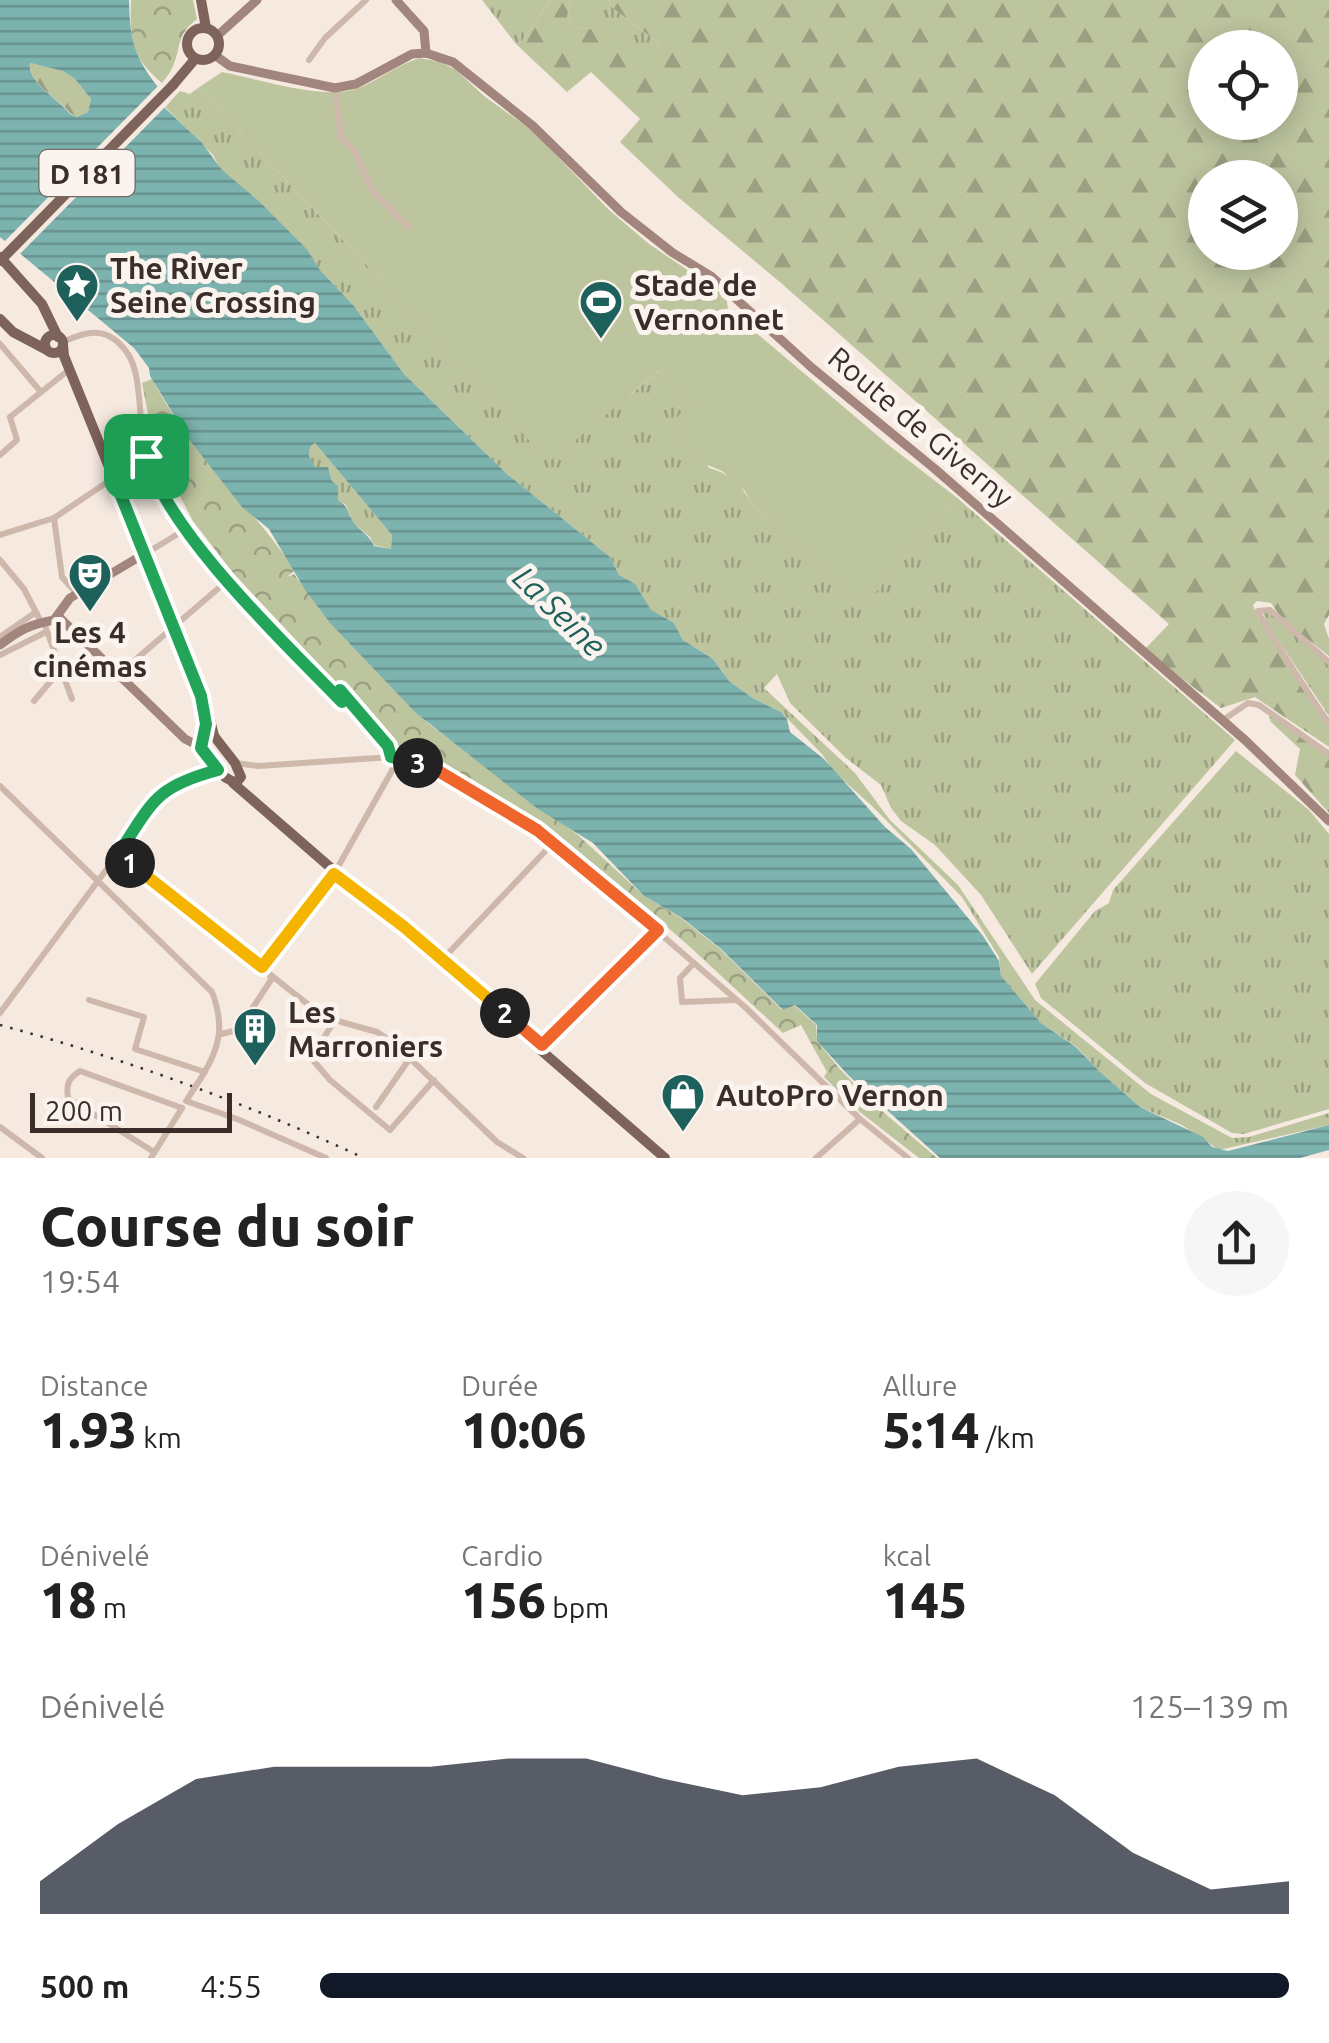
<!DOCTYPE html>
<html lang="fr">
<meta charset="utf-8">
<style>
:root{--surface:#fff;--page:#f6f6f6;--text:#222;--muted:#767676;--accent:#111827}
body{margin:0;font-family:Ubuntu,sans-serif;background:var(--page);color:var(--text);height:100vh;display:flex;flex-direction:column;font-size:38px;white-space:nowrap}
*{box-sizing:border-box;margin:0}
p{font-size:32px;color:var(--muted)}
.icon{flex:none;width:55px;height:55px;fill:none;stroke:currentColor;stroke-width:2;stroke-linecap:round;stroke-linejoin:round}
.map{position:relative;height:1158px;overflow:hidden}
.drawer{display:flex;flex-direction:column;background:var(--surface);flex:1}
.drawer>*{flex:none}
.fabs{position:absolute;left:1188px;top:30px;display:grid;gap:20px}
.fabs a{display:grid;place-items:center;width:110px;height:110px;border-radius:50%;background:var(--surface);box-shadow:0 5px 25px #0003;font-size:50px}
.scale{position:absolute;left:30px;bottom:25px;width:202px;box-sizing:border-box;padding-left:10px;border:5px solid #3b2e2a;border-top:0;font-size:28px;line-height:35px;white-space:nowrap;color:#3b2e2a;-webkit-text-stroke:8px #fbf3ed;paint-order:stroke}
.pin{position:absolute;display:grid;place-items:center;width:85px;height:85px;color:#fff;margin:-42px;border-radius:20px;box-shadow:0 5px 15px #0006}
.km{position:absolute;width:50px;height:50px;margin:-25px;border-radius:50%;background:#222;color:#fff;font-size:28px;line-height:50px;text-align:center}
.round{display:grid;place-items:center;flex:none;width:105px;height:105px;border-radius:52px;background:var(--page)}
.summary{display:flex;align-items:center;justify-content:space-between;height:170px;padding:0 40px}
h1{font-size:55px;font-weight:800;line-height:75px}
.metrics{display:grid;grid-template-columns:repeat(3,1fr);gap:15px;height:170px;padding:10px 40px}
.metrics div{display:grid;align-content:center}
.metrics b{font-size:50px;font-weight:800}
.metrics small{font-size:28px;font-weight:400}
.metrics p{font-size:28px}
.chart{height:280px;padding:20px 40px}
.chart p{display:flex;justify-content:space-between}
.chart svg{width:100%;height:180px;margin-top:10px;fill:var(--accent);opacity:.7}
ul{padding:0 40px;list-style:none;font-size:32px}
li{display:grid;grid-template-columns:160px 120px 1fr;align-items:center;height:75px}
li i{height:25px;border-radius:12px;background:var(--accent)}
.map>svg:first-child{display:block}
.grass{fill:url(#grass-tufts)}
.forest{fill:url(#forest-firs);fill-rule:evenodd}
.park{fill:url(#park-crowns)}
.garden{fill:#bdc59f}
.water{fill:url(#water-rules);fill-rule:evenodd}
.pier{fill:#f5e9e0}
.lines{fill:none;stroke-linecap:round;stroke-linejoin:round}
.minor{stroke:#ceb7ab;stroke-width:6}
.secondary{stroke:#a2857c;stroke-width:9}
.primary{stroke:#7e635b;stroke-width:10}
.rail{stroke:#3b2e2a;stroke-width:2.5;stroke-dasharray:2.5 8;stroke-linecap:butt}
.minor-bridge{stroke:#ceb7ab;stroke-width:6}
.primary-bridge{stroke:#7e635b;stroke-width:10}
.split-1-casing{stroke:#fff;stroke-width:20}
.split-2-casing{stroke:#fff;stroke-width:20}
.split-3-casing{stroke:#fff;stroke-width:20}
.split-4-casing{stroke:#fff;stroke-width:20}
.split-1{stroke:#22a559;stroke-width:12}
.split-2{stroke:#f5b400;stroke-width:12}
.split-3{stroke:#f0652b;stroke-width:12}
.split-4{stroke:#22a559;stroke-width:12}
.labels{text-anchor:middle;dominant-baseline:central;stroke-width:10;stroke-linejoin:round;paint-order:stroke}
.shield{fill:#fbf3ed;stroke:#756964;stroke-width:2.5}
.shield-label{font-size:28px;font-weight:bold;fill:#3b2e2a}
.poi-label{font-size:30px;font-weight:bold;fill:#3b2e2a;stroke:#fbf3ed;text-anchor:start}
.street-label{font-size:30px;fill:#3b2e2a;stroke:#fbf3ed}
.water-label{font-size:32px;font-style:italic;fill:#1d605c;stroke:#fbf3ed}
</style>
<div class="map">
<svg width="1329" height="1158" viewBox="0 0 1329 1158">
<defs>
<pattern id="grass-tufts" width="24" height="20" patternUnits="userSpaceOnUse" patternTransform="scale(2.5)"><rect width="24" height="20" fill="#bdc59f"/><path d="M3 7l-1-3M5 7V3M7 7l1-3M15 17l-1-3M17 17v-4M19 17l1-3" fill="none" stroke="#9ba082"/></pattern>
<pattern id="forest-firs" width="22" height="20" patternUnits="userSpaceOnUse" patternTransform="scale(2.5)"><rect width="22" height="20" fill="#bdc59f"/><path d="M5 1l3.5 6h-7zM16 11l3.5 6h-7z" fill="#9ba082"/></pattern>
<pattern id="park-crowns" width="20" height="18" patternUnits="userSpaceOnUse" patternTransform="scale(2.5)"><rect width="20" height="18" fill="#bdc59f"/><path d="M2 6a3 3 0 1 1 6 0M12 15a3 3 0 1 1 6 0" fill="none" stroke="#9ba082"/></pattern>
<pattern id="water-rules" width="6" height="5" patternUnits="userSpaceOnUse" patternTransform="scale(2.5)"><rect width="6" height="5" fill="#7db3af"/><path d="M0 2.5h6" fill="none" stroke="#68928f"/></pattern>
</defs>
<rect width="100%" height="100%" fill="#f5e9e0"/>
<!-- grass -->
<g class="grass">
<polygon points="482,0 550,0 522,41 516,44"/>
<path d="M571,0H609L614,9L660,44L658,53C639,45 592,26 575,28L567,17Z"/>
<path d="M198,88L383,282L629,396L659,371L691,404L683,414L709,468C727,472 742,485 750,501L861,609L956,497L1235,740L1032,974L981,895L935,845L901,821L891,808L881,785L846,758L790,703L777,674L764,688L855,773L890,820L958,885L1035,1000L1151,1094L1232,1138L1249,1137L1329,1113V1125L1219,1150L1182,1125L1140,1107L1099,1071L1077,1047L1041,1023L1001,977L999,957L962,897L872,806L834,772L822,754L781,712L754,699L729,681L713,659L683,640L674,623L651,611L637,588L619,575L610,557L507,474L404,374L354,306L320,270L307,249L259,201L221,170L213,155L165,107L180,91L190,94Z"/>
<polygon points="315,443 392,535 391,549 374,545 370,537 352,522 346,505 338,500 328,468 315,468 309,456 310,447"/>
<polygon points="1263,612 1269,612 1329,664 1329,716 1266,622"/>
<polygon points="1236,751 1309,810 1329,834 1329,1109 1244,1134 1232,1133 1145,1083 1041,998 1035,984 1095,911 1109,903 1113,890"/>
</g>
<!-- forest -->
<g class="forest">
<path d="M550,0H571L567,17L575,28C594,26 638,44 658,52L660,44L614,9L609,0H1329V615L1324,624L1329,639V656L1282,619L1271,603L1257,601L1253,605L1258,619L1271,633L1329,726V747L1255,697L1221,708L1144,650L1169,624L781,283L678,197L620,142L640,119L591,72L567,92L516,44L522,41ZM1205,48H1280V122H1205ZM1205,178H1280V252H1205Z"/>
<path d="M30,63L63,71L75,79L91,99L88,112L77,117L70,113C57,97 28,84 30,63Z"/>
<polygon points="1273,715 1329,756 1329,813 1295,775 1300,749 1271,722 1269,717"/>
</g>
<!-- park -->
<g class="park">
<path d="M131,0H193L197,19C170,39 186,56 162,83C130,56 130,39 131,0Z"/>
<path d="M152,379C189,450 250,505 295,570L287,577L294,574L322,612L429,724L577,834L644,896L681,918L719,948L782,1010L794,1005L816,1025L817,1041L839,1068L875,1105L937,1158H919L860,1112L824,1077L827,1072L801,1025L783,1033L690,947L658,919L631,903L619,887L559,836L439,763L397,748L234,574L193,521L155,448L142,383Z"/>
</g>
<!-- garden -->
<path class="garden" d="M420,58L440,62L456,70L484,96L534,132L608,209L649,244L726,296L728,309L891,447L956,497L861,610L750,501L745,491L722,471L698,461L673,438L672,422L690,404L659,371L549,462L383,282L198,88L222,72C258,79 321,100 356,89C378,81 396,65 420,58Z"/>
<!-- water -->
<path class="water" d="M0,0H129C130,39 133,55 158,87L150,94L202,143L222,170L259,201L307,249L320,270L354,306L404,374L507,474L610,557L619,575L635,584L651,610L674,623L683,640L713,659L729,681L754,699L781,712L787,719L790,732L824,759L885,827L911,849L983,936L999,961L1001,976L1041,1023L1076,1047L1099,1071L1140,1107L1203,1137L1212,1147L1228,1151L1329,1125V1150L1300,1158H940L848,1075L817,1041V1025L795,1005L783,1010L720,948L682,918L644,896L593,843L538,809L416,713L331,624L305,590L269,529L242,507L188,438L150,376L149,368L134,348L0,237ZM30,63L63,71L75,79L91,99L88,112L77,117L70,114C58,98 27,83 30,63ZM315,443L392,535L391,549L374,546C369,534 357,529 352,520C346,510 349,507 338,500V486L332,481L328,467H315L309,456L310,447Z"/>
<!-- pier -->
<polygon class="pier" points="161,83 163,88 157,94 169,103 19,255 16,258 1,245"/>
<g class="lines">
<!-- minor -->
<g class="minor">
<polyline points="309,60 325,38 366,0"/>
<polyline points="335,88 341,137 356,153 372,190 408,227"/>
<path d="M63,342C89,330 109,326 128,354C144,377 137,437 149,466C181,545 282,639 341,702L340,690L388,745L391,757"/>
<polyline points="0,344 41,392"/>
<polyline points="10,417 65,373"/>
<polyline points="0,455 17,440 10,417"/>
<polyline points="54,518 62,577 77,594"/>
<polyline points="0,535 54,518 146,456"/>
<polyline points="145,554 186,529"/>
<polyline points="0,560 24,589 40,620"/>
<polyline points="44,623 72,699"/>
<polyline points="0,637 36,612"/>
<polyline points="0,655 46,632"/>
<path d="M1329,662L1270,610L1258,611C1260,619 1319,710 1329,723"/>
<polyline points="120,673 228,580"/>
<polyline points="34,701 60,670"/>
<polyline points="1223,720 1248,703 1259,705 1329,754"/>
<polyline points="235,763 258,766 391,757 430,766 554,842 746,1008 860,1119 908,1158"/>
<path d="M0,786L212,992C225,1026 220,1048 201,1078"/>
<polyline points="118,854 324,1017 377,1032 394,1043 497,1142 523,1158"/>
<polyline points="439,963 554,842"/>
<polyline points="694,963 680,978 682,1002 736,1000"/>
<polyline points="262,967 334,874 399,758"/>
<polyline points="89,1000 144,1017 135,1049 205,1072"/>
<polyline points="0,1013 118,854 156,797 165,789 217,771"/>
<polyline points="335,1020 311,1058 330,1080 390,1130 434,1080"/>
<polyline points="221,1034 238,1030 271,980 270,975"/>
<polyline points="539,1049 658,930"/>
<polyline points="186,1101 237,1119 326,1158"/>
<polyline points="376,1107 410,1058"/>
<polyline points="0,1127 42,1158"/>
<path d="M154,1152L68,1098C66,1084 68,1079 80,1071L182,1108"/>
<polyline points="151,1158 182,1108"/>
<polyline points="816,1158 860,1119"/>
</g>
<!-- secondary -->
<g class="secondary">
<polyline points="396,0 424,31 426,53"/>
<polyline points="217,36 257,0"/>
<polyline points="216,56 230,66 335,88 356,84 412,54 426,53 453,62 533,126 621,212 673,253 711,276 811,367 935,469 1245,740 1329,821"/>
<polyline points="59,617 185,739 201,747"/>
<path d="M0,645C21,629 29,625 54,620L70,598L144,554"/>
</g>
<!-- primary -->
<g class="primary">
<polyline points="201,0 206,28"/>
<circle cx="203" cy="44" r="16"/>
<polyline points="173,85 195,59"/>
<polyline points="0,257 42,304 58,337"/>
<polyline points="0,319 13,332 47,350"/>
<circle cx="54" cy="344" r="9"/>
<polyline points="63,345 64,356 208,711 214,736"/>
<path d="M208,735L214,736L235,763L241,777L237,782C222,781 203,756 201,741Z"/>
<polyline points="233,783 665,1158"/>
</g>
<!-- rail -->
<path class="rail" d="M0,1025C126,1059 246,1103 364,1158"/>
<!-- minor-bridge -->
<polyline class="minor-bridge" points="188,1098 201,1078"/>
<!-- primary-bridge -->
<polyline class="primary-bridge" points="0,261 173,85"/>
</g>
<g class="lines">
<defs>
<path id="split-1" d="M130,863L118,854C153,802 154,787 218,770L201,748L206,724L201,696L114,478L146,456"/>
<polyline id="split-2" points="130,863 262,967 334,874 403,926 505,1013"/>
<polyline id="split-3" points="418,763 430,766 537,830 658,930 542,1045 505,1013"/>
<path id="split-4" d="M146,456C170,535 283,641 342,702L340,690L388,746L391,757L418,763"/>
</defs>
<!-- split-1 casing -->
<use href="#split-1" class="split-1-casing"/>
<!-- split-2 casing -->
<use href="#split-2" class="split-2-casing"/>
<!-- split-3 casing -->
<use href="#split-3" class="split-3-casing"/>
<!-- split-4 casing -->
<use href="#split-4" class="split-4-casing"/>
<!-- split-1 -->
<use href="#split-1" class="split-1"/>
<!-- split-2 -->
<use href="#split-2" class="split-2"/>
<!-- split-3 -->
<use href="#split-3" class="split-3"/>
<!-- split-4 -->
<use href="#split-4" class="split-4"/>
</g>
<!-- icons -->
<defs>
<symbol id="sight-pin" viewBox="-11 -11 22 30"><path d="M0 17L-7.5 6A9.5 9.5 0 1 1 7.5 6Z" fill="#1d605c" stroke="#fbf3ed"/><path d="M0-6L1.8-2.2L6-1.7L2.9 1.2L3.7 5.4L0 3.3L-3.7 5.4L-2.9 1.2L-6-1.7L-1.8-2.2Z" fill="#fff"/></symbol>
<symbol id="stadium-pin" viewBox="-11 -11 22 30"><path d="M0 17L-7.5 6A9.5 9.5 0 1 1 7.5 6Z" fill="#1d605c" stroke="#fbf3ed"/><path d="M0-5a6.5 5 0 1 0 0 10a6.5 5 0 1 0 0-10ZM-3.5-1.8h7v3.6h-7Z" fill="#fff"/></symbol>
<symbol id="theatre-pin" viewBox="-11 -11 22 30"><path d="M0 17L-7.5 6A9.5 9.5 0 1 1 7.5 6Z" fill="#1d605c" stroke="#fbf3ed"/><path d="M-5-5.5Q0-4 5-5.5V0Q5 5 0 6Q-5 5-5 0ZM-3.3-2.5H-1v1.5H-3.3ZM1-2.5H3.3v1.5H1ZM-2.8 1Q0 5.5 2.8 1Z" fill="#fff"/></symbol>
<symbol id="building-pin" viewBox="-11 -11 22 30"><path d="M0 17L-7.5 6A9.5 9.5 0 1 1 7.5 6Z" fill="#1d605c" stroke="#fbf3ed"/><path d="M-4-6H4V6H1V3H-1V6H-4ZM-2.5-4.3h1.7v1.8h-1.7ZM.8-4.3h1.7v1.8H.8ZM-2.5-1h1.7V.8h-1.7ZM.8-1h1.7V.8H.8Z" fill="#fff"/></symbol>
<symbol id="shop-pin" viewBox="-11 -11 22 30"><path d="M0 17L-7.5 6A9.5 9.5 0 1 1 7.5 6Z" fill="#1d605c" stroke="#fbf3ed"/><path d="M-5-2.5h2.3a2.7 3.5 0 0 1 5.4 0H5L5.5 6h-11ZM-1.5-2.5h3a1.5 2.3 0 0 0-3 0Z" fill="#fff"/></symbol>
</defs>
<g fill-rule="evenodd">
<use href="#sight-pin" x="52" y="260" width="50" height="68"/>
<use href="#stadium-pin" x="576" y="277" width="50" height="68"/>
<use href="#theatre-pin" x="65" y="550" width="50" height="68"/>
<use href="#building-pin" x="230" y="1004" width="50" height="68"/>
<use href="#shop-pin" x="658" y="1070" width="50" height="68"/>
</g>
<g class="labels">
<!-- shield labels -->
<rect class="shield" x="39.5" y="150" width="95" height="46" rx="8"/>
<g class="shield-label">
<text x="87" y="173">D 181</text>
</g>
<!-- poi labels -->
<g class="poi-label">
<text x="110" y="268">The River<tspan x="110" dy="34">Seine Crossing</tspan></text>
<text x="634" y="285">Stade de<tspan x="634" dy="34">Vernonnet</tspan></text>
<text x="90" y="632" text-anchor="middle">Les 4<tspan x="90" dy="34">cinémas</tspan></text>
<text x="288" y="1012">Les<tspan x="288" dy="34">Marroniers</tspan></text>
<text x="716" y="1095">AutoPro Vernon</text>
</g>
<!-- street labels -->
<g class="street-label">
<text transform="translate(921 427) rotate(40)">Route de Giverny</text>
</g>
<!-- water labels -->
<g class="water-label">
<text transform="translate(560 611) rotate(44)">La Seine</text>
</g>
</g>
</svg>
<div class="fabs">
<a><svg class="icon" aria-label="locate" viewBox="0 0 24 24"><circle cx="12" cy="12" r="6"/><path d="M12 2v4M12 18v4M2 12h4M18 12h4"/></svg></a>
<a><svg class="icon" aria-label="layers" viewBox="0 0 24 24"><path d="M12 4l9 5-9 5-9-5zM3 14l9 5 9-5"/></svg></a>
</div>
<div class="scale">200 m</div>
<div class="pin" style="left:146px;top:456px;background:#1e9e55"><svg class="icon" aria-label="arrive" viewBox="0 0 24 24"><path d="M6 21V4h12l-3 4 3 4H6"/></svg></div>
<b class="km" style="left:130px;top:863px">1</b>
<b class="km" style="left:505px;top:1013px">2</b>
<b class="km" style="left:418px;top:763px">3</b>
</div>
<section class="drawer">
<div class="summary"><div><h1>Course du soir</h1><p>19:54</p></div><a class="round"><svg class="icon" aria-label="share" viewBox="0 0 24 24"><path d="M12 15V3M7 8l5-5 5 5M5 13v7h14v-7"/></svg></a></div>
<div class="metrics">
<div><p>Distance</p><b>1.93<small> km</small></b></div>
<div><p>Durée</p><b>10:06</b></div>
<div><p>Allure</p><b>5:14<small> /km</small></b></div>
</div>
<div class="metrics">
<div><p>Dénivelé</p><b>18<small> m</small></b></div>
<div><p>Cardio</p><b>156<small> bpm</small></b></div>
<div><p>kcal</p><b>145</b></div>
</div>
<div class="chart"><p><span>Dénivelé</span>125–139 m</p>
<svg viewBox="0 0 160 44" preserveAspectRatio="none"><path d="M0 44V36L10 22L20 11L30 8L40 8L50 8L60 6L70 6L80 11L90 15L100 13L110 8L120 6L130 15L140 29L150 38L160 36V44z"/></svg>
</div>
<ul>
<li><b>500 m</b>4:55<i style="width:100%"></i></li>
</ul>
</section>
